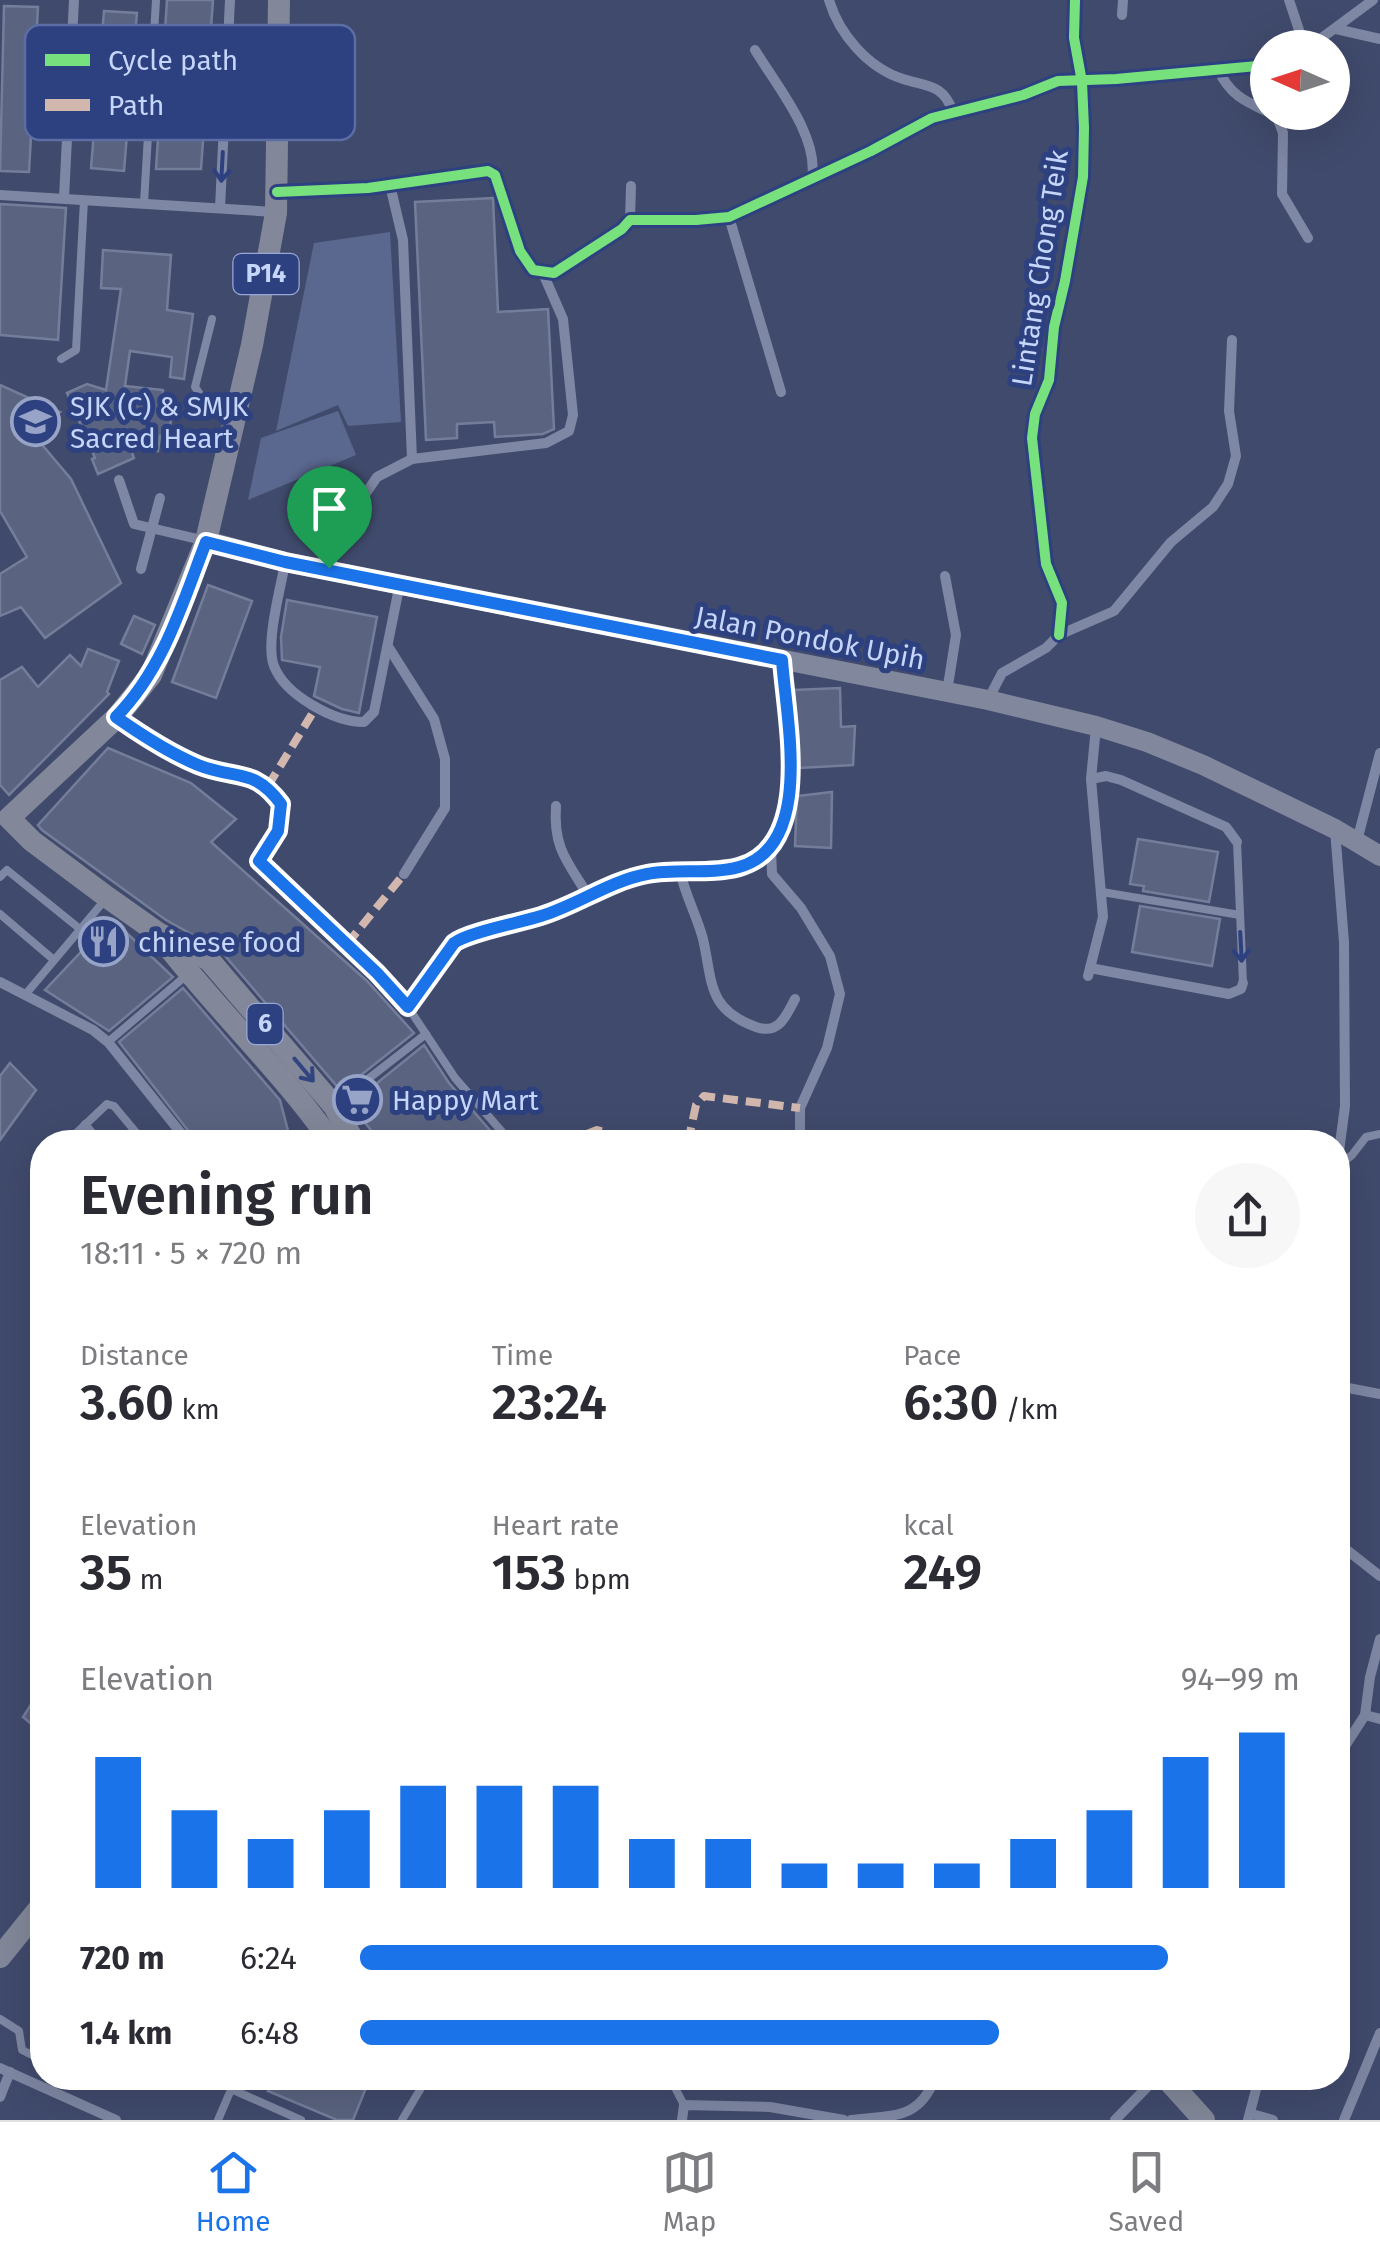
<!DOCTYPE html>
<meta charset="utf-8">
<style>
:root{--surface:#fff;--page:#f7f7f7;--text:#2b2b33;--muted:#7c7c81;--line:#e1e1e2;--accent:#1a73e8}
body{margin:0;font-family:"Fira Sans",sans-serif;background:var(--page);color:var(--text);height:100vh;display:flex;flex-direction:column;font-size:38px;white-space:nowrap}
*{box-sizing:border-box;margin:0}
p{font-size:32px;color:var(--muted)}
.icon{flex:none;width:55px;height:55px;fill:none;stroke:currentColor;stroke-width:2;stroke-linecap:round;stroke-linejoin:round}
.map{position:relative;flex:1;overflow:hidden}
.sheet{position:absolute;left:30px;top:1130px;width:1320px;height:960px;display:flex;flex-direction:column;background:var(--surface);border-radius:40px;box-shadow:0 10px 40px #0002}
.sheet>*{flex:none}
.needle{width:65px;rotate:273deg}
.fabs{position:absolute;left:1250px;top:30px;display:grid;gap:20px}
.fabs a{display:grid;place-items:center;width:100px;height:100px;border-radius:50%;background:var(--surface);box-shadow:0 10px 40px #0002;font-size:50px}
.pin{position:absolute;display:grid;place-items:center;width:85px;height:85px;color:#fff;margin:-102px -42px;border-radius:50% 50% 50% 0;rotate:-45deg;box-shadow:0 0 10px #0007}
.pin .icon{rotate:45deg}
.round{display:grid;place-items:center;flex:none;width:105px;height:105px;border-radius:52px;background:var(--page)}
.headline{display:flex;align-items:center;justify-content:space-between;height:170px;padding:0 50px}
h1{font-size:55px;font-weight:600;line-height:75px}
.stats{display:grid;grid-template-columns:repeat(3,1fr);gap:15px;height:170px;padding:10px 50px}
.stats div{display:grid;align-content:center}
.stats b{font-size:50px;font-weight:600}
.stats small{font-size:28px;font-weight:400}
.stats p{font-size:28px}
.chart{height:280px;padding:20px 50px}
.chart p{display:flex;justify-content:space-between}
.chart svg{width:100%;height:180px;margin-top:10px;stroke:var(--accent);stroke-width:6}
ul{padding:0 50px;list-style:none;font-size:32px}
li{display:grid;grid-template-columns:160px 120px 1fr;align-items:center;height:75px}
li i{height:25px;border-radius:12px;background:var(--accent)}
.dock{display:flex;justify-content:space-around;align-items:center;height:140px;border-top:2px solid var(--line);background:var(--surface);font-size:28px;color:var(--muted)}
.dock a{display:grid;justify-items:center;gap:5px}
.dock .selected{color:var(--accent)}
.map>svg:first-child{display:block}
.green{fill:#5a678e}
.building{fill:#5a637f;stroke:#747e9a;stroke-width:2.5}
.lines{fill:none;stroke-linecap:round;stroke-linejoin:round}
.lane{stroke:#7e87a3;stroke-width:8}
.street{stroke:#7e87a3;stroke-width:10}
.secondary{stroke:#81879d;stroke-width:20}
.primary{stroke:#828899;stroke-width:22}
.quiet{stroke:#d1b7ad;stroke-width:8;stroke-dasharray:15 8;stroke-linecap:butt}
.cycleway-casing{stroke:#2d407f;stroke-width:16}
.cycleway{stroke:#77e17e;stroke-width:10}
.oneway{stroke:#2d407f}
.oneway2{stroke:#314480}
.route-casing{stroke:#fff;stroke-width:20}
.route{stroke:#1a73e8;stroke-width:12}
.labels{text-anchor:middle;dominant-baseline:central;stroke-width:10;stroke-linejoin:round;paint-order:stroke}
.shield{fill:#2d407f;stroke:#98a8d5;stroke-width:2.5}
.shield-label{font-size:25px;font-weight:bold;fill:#c6d5fa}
.street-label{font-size:28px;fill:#c6d5fa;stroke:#2d407f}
.poi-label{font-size:28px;fill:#c6d5fa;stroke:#2d407f;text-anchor:start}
.key{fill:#2d407f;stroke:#5b6da4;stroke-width:2.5}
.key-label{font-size:28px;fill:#c6d5fa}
</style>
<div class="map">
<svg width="1380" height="2120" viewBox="0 0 1380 2120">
<rect width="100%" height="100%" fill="#404a6c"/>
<!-- green -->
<g class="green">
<polygon points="390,232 401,422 348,426 338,405 276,431 314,243"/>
<polygon points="338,411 356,455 248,500 261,438"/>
</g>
<!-- building -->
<g class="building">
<polygon points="167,0 213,0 201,169 156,169"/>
<polygon points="4,6 38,7 29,172 0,171"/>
<polygon points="104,11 137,13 124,171 91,168"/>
<polygon points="493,198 498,312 548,309 554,429 543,434 495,437 494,422 457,424 457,438 426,440 415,202"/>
<polygon points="0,204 66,208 58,340 0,335"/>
<polygon points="103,250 171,255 167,310 193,314 184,379 170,377 172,357 130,351 125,386 163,390 161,408 172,409 169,437 160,436 158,451 130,447 134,458 98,474 92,459 95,458 67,393 87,384 106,390 121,289 101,288"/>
<polygon points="0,385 60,412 33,434 71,479 121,583 45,638 21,607 0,616 0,574 27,557 0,511"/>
<polygon points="208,585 252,601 216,698 172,682"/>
<polygon points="287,600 377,617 359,713 342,709 314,696 320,667 282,660 281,637"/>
<polygon points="134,616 155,625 142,654 121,644"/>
<polygon points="88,649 119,661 107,692 109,694 9,795 0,785 0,680 22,667 38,687 70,655 81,666"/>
<polygon points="840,688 841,727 855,726 853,765 800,768 794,690"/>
<polygon points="108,748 191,783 236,819 211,842 367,981 414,1033 341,1091 220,950 166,920 42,830 38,825"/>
<polygon points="832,792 831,848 795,846 797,796"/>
<polygon points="1138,839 1218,852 1209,902 1143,891 1144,886 1130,884"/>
<polygon points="1140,906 1220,919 1212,966 1132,952"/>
<polygon points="112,919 173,977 109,1031 45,990"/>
<polygon points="183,988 280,1100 291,1142 197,1142 119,1042"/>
<polygon points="424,1045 449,1083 500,1142 381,1142 350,1105"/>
<polygon points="10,1063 36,1090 0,1140 0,1076"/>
<polygon points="34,1700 42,1706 42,1733 23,1717"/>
<polygon points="274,2078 370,2078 353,2120 337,2120 268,2091"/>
</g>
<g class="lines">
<!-- lane -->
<g class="lane">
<polyline points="144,203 156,0"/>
<polyline points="212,319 195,387 202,397 236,405"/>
<polyline points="61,359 76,350 84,200"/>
<polyline points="119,719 166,750 182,754 194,763 257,780 268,786 281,804 278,831 259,861 377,973 408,1007 455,1078 511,1142"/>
<polyline points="1237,842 1243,983"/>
<polyline points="0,877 7,870 80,929"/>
<polyline points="1102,892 1240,915"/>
<polyline points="0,914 54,960"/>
<polyline points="25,995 104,901"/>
<polyline points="108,1042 188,974"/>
<polyline points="337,1103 426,1034"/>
<polyline points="85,1124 100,1142"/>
<polyline points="67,1142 107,1104 114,1106 144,1142"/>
<polyline points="1338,1166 1352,1155 1366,1137 1380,1134"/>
<polyline points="0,2019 19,2031 22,2050 42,2060"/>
<polyline points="670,2078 684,2105"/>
<polyline points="231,2089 301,2120"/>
<polyline points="218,2120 236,2078"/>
<polyline points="402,2120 427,2078"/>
</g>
<!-- street -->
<g class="street">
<path d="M829,0C839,34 868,68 903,79C928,87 943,84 953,112"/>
<polyline points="1289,0 1305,48"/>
<polyline points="1122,15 1123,0"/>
<polyline points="1336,29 1380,39"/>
<polyline points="1308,48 1373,0"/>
<path d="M755,50C776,85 819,136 812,178"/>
<path d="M1218,69C1229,94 1244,101 1268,112"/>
<polyline points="1269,112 1277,117 1283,133 1282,194 1308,238"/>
<polyline points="390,185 403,240 412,459"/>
<polyline points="278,192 368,188 488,171 495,175 520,251 533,270 554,273 622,229 630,220 696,220 729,217 871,151 932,118 1023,95 1058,81 1116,79 1268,65"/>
<polyline points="0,195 275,212"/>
<polyline points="64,198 74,0"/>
<polyline points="220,208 230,0"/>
<polyline points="729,217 781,392"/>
<polyline points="630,220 631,186"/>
<polyline points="119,480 134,524 206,541"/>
<path d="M285,563C281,587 265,643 274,666C285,695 334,722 364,722L374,712L400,583"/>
<polyline points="329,568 349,518 377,477 412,459 546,443 569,431 573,415 563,319 542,271"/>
<polyline points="141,569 160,498"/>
<polyline points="945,576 956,635 947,692"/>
<polyline points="1059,635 1062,603 1046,564 1032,438 1035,414 1049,380 1054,327 1065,281 1083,177 1084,128 1082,82 1074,38 1075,0"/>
<polyline points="389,648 434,719 445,759 445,808 404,874"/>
<polyline points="988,700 1002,673 1046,648 1059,635 1114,611 1171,542 1213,507 1228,484 1236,456 1229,411 1232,340"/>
<polyline points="1091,779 1106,776 1121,780 1226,827 1237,842"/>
<path d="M556,806C553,849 568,862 589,897"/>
<polyline points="1335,830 1344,942 1345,1106 1338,1159"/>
<polyline points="1357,841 1380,753"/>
<polyline points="771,849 772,874 801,908 830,956 840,994 827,1048 800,1108 800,1142"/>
<path d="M680,871C685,895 697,916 703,939C713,983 707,1009 756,1027C779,1035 786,1016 795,999"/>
<polyline points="1090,968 1229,994 1241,989 1243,983"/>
<polyline points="1088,976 1103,917 1091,779 1096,727"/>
<polyline points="0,982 93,1030 108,1042 188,1142"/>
<path d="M408,1007L454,943C469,932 519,923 541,916C577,905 610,881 648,874C677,868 710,876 739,867C815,846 786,719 782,660"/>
<polyline points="1338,1386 1380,1394"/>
<polyline points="1338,1543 1380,1576"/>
<polyline points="1365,1715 1380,1719"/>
<polyline points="1338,1757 1365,1715 1370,1677 1380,1639"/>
<polyline points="0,2068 116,2120"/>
<polyline points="0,2097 10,2072"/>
<polyline points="1252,2114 1273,2120"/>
<polyline points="682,2120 684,2105 770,2107 844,2120"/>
<path d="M851,2120C893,2115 919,2120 935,2078"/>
<polyline points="1115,2120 1156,2078"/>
<polyline points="1248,2120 1259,2078"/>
<polyline points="1344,2120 1380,2033"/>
</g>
<!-- secondary -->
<polyline class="secondary" points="206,541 285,562 988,700 1096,726 1147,742 1203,765 1335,829 1380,856"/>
<!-- primary -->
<g class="primary">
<polyline points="279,0 276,213 252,345 206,541 151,675 117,717 9,818 32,841 107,897 158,933 209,960 334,1106 351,1136"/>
<path d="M163,940C215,1008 278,1067 328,1137"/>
<polyline points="0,1957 42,1905"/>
<polyline points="1166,2078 1204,2120"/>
</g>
<!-- quiet -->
<g class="quiet">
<polyline points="268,786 315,709"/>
<polyline points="347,944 404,874"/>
<polyline points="566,1142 597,1130 638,1142"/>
<polyline points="688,1142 696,1105 704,1096 800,1108"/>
</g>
<defs>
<g id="cycleway">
<polyline points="277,192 368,188 488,171 495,175 520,251 533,270 554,273 622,229 630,220 696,220 729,217 871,151 932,118 1023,95 1058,81 1116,79 1268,65"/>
<polyline points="1059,635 1062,603 1046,564 1032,438 1035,414 1049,380 1054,327 1065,281 1083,177 1084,128 1082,82 1074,38 1075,0"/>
<path d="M408,1007L454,943C469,932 519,923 541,916C577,905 610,881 648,874C677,868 710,876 739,867C815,846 786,719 782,660"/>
</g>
</defs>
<!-- cycleway casing -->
<use href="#cycleway" class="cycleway-casing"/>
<!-- cycleway -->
<use href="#cycleway" class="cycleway"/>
</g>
<!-- one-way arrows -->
<defs><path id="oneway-shaft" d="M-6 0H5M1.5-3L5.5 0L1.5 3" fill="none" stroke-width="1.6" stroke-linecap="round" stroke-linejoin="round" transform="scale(2.5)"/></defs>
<g class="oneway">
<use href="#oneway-shaft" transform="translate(222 167) rotate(93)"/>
<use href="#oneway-shaft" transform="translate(1241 947) rotate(87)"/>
</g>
<use class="oneway2" href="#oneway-shaft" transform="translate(304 1070) rotate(50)"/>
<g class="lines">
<defs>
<path id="route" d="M206,542L285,562L782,660C786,719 815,846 739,867C710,875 677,868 647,874C610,881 577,905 541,916C519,923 469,932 454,943L408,1007L377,973L259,861L278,831L281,804C254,767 235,780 198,765C169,753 143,736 116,717C164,668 182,604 206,542Z"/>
</defs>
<!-- route casing -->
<use href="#route" class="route-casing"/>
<!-- route -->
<use href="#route" class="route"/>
</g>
<!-- icons -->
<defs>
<symbol id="school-ring" viewBox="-11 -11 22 22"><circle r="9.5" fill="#2d407f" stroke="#97a4c8" stroke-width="1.5"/><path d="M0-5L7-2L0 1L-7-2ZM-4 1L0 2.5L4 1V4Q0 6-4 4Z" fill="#97a4c8"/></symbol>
<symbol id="restaurant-ring" viewBox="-11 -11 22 22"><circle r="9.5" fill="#2d407f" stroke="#97a4c8" stroke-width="1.5"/><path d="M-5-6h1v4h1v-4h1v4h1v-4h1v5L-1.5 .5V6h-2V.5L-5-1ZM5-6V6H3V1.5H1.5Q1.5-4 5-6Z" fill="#97a4c8"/></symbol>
<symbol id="supermarket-ring" viewBox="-11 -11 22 22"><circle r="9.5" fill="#2d407f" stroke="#97a4c8" stroke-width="1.5"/><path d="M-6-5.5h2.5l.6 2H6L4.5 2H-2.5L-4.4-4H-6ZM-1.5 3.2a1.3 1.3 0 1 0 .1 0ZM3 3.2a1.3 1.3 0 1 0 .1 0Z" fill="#97a4c8"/></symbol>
</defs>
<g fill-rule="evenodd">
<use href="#school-ring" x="8" y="394" width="55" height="55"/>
<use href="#restaurant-ring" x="76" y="914" width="55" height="55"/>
<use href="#supermarket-ring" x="330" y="1072" width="55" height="55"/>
</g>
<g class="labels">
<!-- shield labels -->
<g class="shield">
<rect x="233.5" y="254" width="65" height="40" rx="8"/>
<rect x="247.5" y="1004" width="35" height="40" rx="8"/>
</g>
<g class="shield-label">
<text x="266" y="274">P14</text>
<text x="265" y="1024">6</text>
</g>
<!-- street labels -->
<g class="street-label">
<text transform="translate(1040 268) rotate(-81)">Lintang Chong Teik</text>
<text transform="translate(810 638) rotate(11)">Jalan Pondok Upih</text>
</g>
<!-- poi labels -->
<g class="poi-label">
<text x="70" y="406">SJK (C) &amp; SMJK<tspan x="70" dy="32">Sacred Heart</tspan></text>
<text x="138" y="942">chinese food</text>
<text x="392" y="1100">Happy Mart</text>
</g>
</g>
<!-- legend -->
<rect x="25" y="25" width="330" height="115" rx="15" class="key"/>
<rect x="45" y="54" width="45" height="12" fill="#77e17e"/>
<rect x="45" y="99" width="45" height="12" fill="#d1b7ad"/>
<g class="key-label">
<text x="108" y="70">Cycle path</text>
<text x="108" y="115">Path</text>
</g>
</svg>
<div class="fabs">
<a><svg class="needle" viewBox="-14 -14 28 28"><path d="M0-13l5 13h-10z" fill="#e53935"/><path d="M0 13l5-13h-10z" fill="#7c7c81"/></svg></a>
</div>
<div class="pin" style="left:329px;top:568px;background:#1e9e55"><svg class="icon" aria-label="arrive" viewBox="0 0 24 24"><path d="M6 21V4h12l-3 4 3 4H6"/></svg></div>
<section class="sheet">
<div class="headline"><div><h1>Evening run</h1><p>18:11 · 5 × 720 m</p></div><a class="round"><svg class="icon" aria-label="share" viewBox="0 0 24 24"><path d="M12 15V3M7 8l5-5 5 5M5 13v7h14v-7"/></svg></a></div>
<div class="stats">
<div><p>Distance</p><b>3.60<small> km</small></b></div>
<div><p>Time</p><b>23:24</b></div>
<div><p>Pace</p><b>6:30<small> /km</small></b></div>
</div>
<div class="stats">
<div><p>Elevation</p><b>35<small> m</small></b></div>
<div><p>Heart rate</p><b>153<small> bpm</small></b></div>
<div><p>kcal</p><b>249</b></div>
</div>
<div class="chart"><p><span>Elevation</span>94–99 m</p>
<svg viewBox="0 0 160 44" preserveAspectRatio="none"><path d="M5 44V12M15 44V25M25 44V32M35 44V25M45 44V19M55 44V19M65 44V19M75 44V32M85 44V32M95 44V38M105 44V38M115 44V38M125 44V32M135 44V25M145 44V12M155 44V6"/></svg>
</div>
<ul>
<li><b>720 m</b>6:24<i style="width:86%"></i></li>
<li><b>1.4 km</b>6:48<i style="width:68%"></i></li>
</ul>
</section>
</div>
<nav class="dock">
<a class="selected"><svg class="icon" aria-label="home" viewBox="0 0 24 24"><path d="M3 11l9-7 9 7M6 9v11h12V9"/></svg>Home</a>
<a><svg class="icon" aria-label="map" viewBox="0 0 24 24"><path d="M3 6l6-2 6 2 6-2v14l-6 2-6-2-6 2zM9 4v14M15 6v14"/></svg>Map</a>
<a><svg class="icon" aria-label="saved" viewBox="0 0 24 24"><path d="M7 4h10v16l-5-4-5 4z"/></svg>Saved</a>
</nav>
